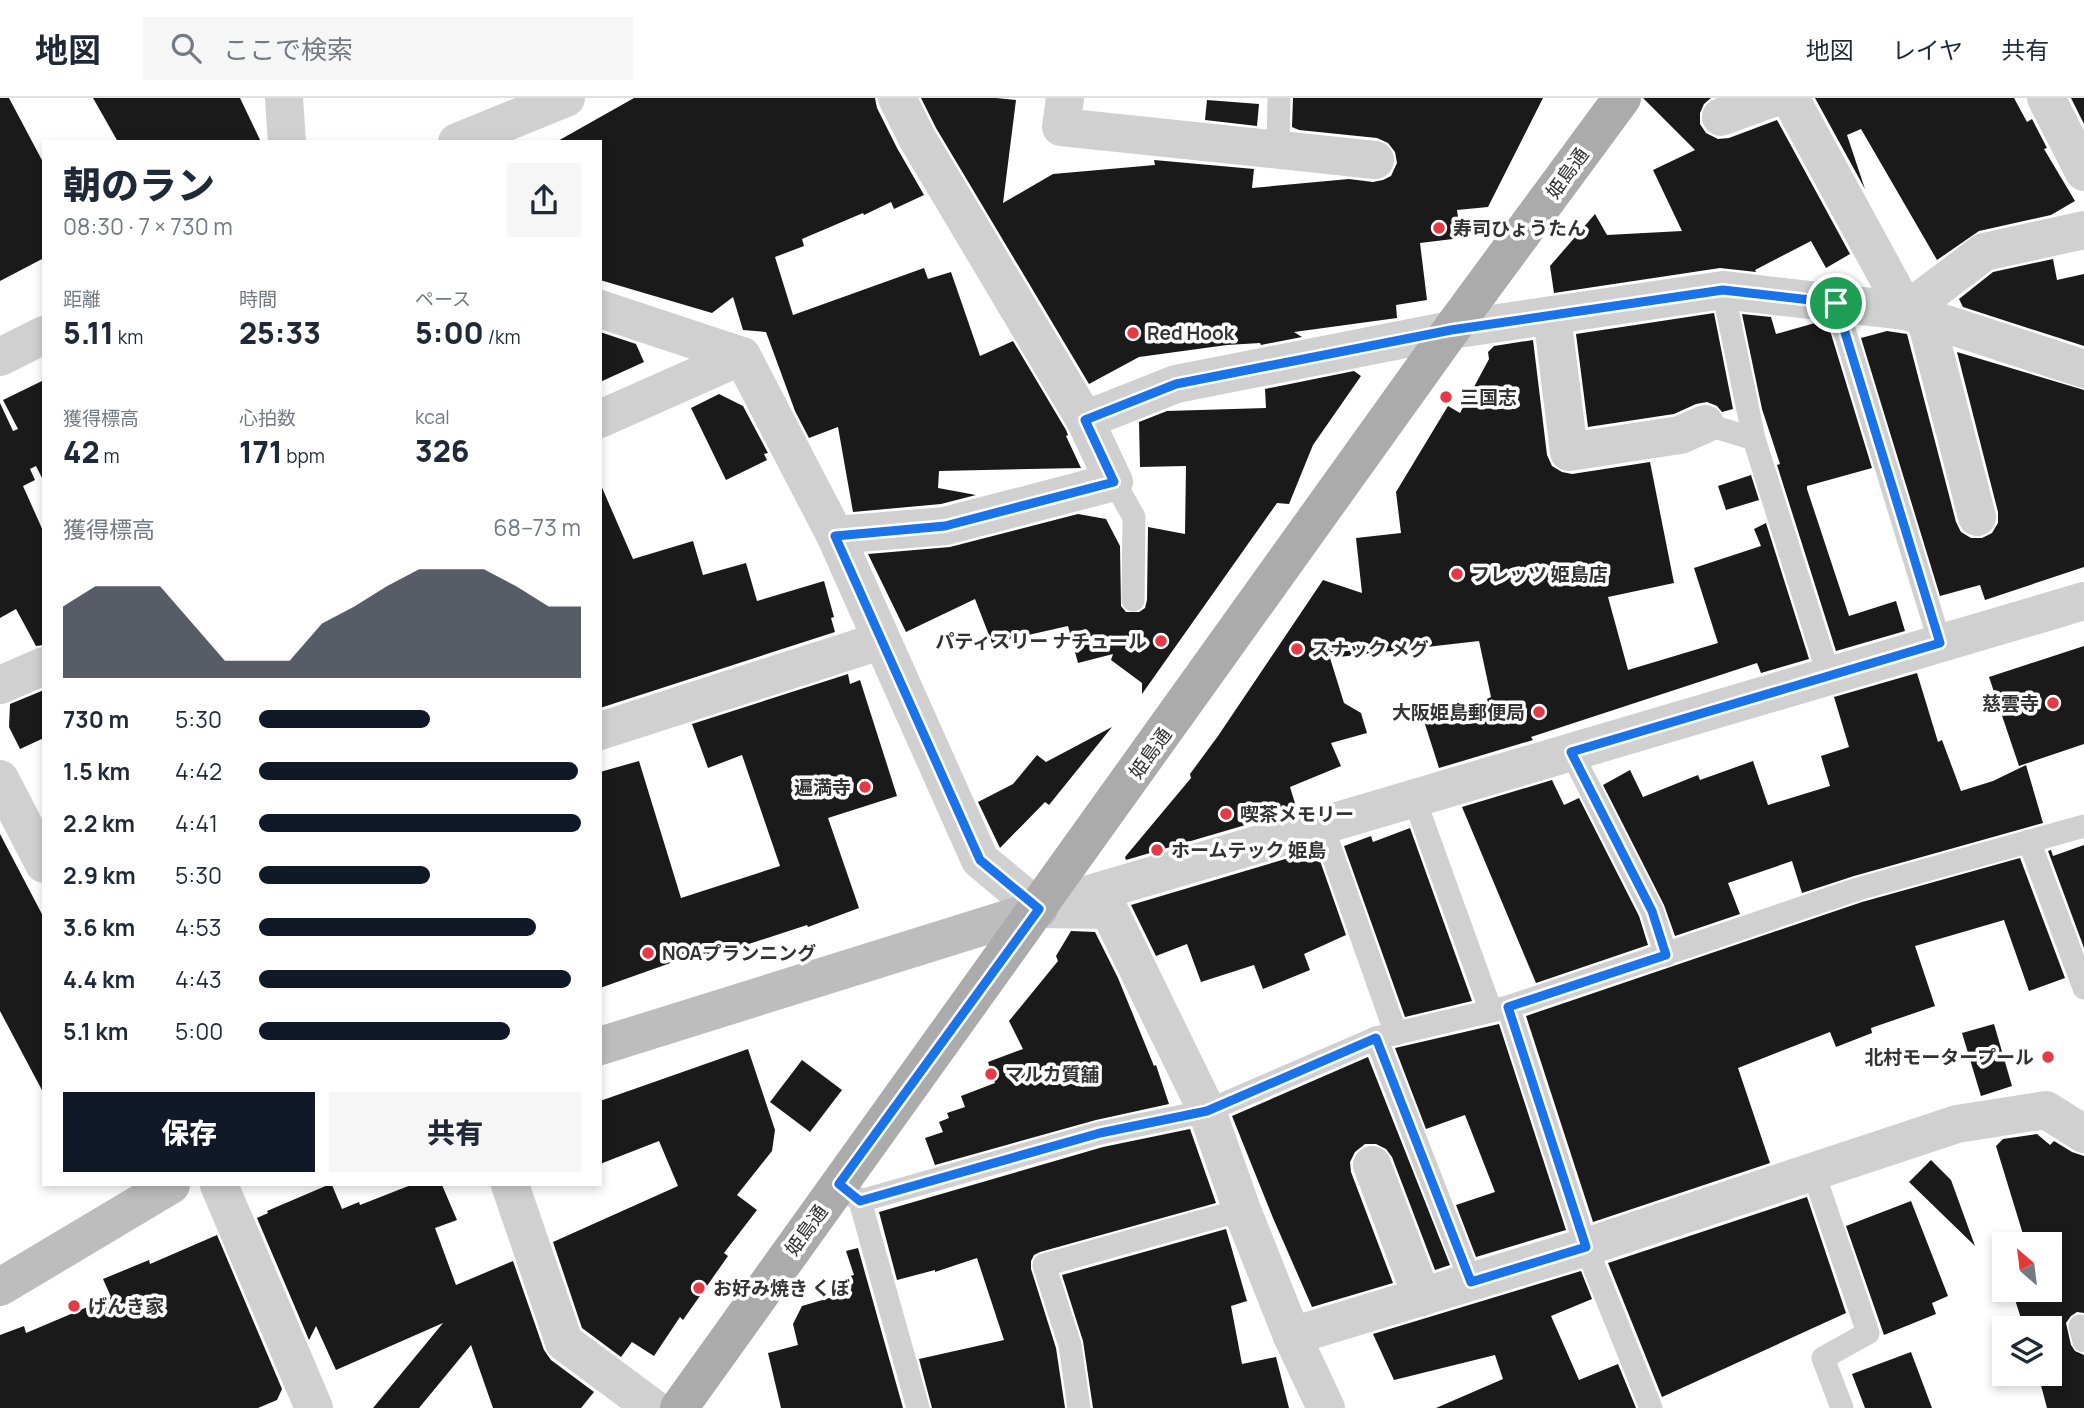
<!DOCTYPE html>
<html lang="ja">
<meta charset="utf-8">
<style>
:root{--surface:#fff;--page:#f6f6f7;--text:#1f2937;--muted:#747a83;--line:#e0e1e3;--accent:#111827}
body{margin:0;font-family:Manrope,"Noto Sans JP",sans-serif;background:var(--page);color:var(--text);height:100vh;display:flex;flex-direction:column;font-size:26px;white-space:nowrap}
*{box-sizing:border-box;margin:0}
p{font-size:23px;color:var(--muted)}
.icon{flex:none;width:38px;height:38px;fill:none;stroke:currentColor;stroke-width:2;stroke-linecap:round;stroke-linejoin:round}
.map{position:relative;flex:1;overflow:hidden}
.sheet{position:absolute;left:42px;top:42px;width:560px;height:1046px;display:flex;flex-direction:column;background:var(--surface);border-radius:0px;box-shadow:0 4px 10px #0003}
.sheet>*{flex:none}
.needle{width:46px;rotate:332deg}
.buttons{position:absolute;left:1992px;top:1134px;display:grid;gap:14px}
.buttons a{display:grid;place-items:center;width:70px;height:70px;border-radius:0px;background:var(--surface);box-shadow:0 4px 10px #0003;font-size:35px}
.pin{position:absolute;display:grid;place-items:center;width:60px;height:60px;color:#fff;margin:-30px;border:4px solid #fff;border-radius:50%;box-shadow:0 2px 7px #0007}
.round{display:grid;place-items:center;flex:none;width:74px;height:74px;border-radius:0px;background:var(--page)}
.summary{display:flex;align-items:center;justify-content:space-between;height:119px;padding:0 21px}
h1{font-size:38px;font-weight:800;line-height:52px}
.figures{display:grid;grid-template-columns:repeat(3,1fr);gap:10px;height:119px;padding:7px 21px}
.figures div{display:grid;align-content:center}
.figures b{font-size:30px;font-weight:800}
.figures small{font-size:19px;font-weight:400}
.figures p{font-size:19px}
.chart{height:196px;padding:14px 21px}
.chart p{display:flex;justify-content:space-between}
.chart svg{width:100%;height:126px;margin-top:7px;fill:var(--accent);opacity:.7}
.action{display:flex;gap:14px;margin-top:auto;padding:14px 21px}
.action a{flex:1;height:80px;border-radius:0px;background:var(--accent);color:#fff;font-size:28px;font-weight:800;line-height:80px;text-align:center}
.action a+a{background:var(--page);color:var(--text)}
ul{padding:0 21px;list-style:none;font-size:23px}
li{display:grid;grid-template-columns:112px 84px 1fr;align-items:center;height:52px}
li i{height:18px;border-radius:9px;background:var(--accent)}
header{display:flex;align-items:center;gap:42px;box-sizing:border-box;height:98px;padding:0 35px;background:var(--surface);border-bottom:2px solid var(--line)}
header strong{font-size:33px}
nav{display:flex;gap:38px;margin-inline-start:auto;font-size:24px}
.search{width:490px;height:63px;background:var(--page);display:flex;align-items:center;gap:18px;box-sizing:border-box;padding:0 24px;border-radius:0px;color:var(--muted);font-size:26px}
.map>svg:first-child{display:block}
.building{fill:#1a1a1a}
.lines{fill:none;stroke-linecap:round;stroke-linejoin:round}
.lane{stroke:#d0d0d0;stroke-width:23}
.street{stroke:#d0d0d0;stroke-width:38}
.secondary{stroke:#bdbdbd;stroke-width:38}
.primary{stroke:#ababab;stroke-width:38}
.route-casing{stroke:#fff;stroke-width:14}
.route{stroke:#1a73e8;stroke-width:9}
.poi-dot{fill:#e63946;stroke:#fff;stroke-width:2.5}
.labels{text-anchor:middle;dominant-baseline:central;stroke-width:7;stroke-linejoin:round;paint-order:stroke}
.street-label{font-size:19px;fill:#333;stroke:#fff}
.poi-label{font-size:19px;font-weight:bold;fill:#333;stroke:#fff;text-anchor:start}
</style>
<header>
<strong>地図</strong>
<div class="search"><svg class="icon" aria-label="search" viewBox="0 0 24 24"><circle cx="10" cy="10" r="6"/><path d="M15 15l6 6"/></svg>ここで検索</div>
<nav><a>地図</a><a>レイヤ</a><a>共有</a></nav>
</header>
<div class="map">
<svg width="2084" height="1310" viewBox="0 0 2084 1310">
<rect width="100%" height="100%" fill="#fff"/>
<!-- building -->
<g class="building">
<polygon points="0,0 9,0 44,66 44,160 0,183"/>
<polygon points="93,0 240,0 261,44 118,44"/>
<polygon points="634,0 875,0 877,10 897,50 924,97 894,111 891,104 864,117 863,115 802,141 804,148 775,159 793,217 924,170 928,181 951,174 980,258 1013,243 1066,332 1068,337 1066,338 1081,370 939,373 938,390 976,397 941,406 853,414 838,329 809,340 795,313 766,234 743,232 733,199 712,215 600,182 600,44 556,44"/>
<polygon points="921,0 996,0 1016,2 1003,105 1053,76 1155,67 1154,62 1254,71 1252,90 1349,81 1373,84 1383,82 1391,78 1397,65 1395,54 1388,45 1377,40 1299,32 1292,29 1293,0 1543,0 1488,109 1457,112 1461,140 1420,145 1427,202 1396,207 1397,220 1294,234 1302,239 1261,247 1260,245 1227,247 1139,259 1089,286 936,30"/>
<polygon points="1643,0 1711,0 1704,6 1700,15 1700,26 1706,35 1718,41 1729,40 1777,22 1850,156 1826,170 1811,143 1755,172 1756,174 1720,170 1554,195 1550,168 1595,116 1607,137 1682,133 1653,72 1695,52"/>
<polygon points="1815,0 2014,0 2027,24 2032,21 2047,50 2044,51 2075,103 2051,117 1979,133 1937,162 1861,31 1847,37 1865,91"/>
<polygon points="2071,0 2084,0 2084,26"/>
<polygon points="1207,2 1259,6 1257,28 1205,22"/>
<polygon points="2053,161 2057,182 2084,176 2084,248 1963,209 1959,201 1993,174"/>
<polygon points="1714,215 1733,311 1722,314 1717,308 1707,304 1696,306 1674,316 1588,329 1576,236"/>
<polygon points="1742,216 1771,219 1776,236 1815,225 1828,226 1872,370 1807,388 1807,391 1849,518 1896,503 1905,533 1836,553 1777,367 1780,366 1762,311"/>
<polygon points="1887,233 1907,236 1956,424 1961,434 1971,440 1982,440 1992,435 1998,425 1998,414 1957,254 2084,292 2084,469 1985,502 1980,487 1940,498 1861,240"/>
<polygon points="600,234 636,246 644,264 600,284"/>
<polygon points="1533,242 1547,357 1552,368 1562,374 1572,376 1650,364 1674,485 1608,499 1628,572 1718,545 1694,470 1761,448 1754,431 1766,425 1809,561 1761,575 1757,565 1531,639 1533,642 1439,670 1424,623 1488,604 1487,601 1491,599 1479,543 1330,560 1344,605 1361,615 1367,635 1331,645 1341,668 1290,689 1297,712 1126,762 1125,759 1191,680 1190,676 1218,638 1323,482 1362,495 1356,440 1401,435 1396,394 1448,308 1460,315 1489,261 1488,254 1494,248"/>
<polygon points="1354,273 1361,278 1313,347 1289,406 1277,405 1142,596 1142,585 1111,562 1113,556 1078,565 1068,528 992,545 975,501 906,534 868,456 950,449 1078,416 1106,421 1120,448 1121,508 1126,514 1139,514 1145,510 1147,502 1148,429 1185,436 1186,368 1140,369 1139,324 1167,313 1266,310 1265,291"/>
<polygon points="44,282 44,384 36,368 30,371 35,382 23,388 44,435 44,547 36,548 16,511 0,520 0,305 13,333 18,331 3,302"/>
<polygon points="719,296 743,308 768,355 764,356 767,362 726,382 691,310"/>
<polygon points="1751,377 1759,402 1726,412 1718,388"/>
<polygon points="600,385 633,461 693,443 703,477 746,465 757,503 824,483 834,519 831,520 835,534 600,610"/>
<polygon points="2084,548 2084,646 2019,668 1989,579"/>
<polygon points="1917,575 1938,644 1942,642 1961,693 1993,683 2026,667 2043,725 1854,778 1802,795 1792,763 1728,785 1740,816 1675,838 1664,807 1603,687 1630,672 1643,699 1698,677 1700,682 1753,663 1768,707 1830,688 1821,658 1849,649 1834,599"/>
<polygon points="848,576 850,586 860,582 897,698 828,720 859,810 808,829 807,827 709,859 707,855 679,862 600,890 600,674 639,663 681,800 780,768 742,657 708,670 692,626"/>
<polygon points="44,592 44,640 20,651 9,629 10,606"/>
<polygon points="1112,629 1049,707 1045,704 1000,750 978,704 1013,686 1037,657 1046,664"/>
<polygon points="1552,682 1564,707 1579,700 1639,818 1648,847 1536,885 1462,709"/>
<polygon points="1410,730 1472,903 1405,919 1344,748 1371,738 1373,744"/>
<polygon points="0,736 44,820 44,996 0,913"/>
<polygon points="2084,747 2084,850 2048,753 2051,752 2053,758"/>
<polygon points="1309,754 1311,760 1318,757 1346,837 1304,856 1310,872 1263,891 1254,867 1201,884 1187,846 1156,858 1131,807"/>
<polygon points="2020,760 2065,880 2029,893 2004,822 1915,848 1935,908 1871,930 1872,935 1836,949 1830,934 1738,970 1770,1065 1593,1124 1526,918 1862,804"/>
<polygon points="1071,833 1095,834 1118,880 1154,968 1156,967 1169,1006 1096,1022 935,1067 925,1040 943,1034 939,1024 949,1020 947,1015 965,1009 961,998 995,985 988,964 1023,951 1009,923 1058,863 1056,858"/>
<polygon points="1499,926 1566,1132 1476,1159 1456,1107 1495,1094 1465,1017 1426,1031 1395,950"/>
<polygon points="1994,926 2012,988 1981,998 1962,935"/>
<polygon points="748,951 775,1032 772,1053 737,1097 757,1112 724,1155 728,1158 683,1222 680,1219 654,1258 632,1244 621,1259 582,1230 553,1144 678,1088 659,1043 600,1066 600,1003"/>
<polygon points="1368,959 1450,1167 1435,1172 1392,1059 1386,1051 1376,1046 1365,1046 1355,1054 1350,1064 1351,1074 1393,1185 1312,1209 1273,1120 1232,1018"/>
<polygon points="802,962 842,992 810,1034 770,1004"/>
<polygon points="1190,1031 1216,1105 1040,1154 1034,1157 1031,1163 1031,1171 1056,1250 1065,1310 932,1310 919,1261 1004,1242 977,1160 935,1174 935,1172 897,1182 879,1114 1103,1049"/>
<polygon points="2037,1036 2050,1047 2054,1043 2072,1054 2084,1058 2084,1215 2077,1214 2071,1218 2066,1225 2071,1247 2075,1253 2084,1257 2084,1310 2047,1310 2038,1276 2049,1276 2049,1230 2024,1230 2012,1192 2049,1192 2049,1146 2026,1146 1996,1048 2003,1041"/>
<polygon points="1931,1062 1951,1082 1975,1148 1909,1084"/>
<polygon points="328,1087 332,1087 342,1111 359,1104 360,1107 411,1087 442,1087 457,1122 435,1130 456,1187 513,1163 544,1252 551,1262 594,1294 581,1310 493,1310 471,1247 419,1310 373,1310 443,1225 336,1272 316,1228 309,1242 257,1120 268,1115 267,1113"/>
<polygon points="1807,1099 1846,1215 1662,1299 1608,1165"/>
<polygon points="1911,1103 1948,1198 1932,1205 1936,1216 1884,1237 1846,1128"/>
<polygon points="1226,1131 1247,1203 1231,1208 1242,1266 1276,1259 1289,1310 1093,1310 1083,1243 1062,1177"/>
<polygon points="217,1137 282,1291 277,1302 258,1310 0,1310 0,1237 24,1228 26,1235 111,1199 103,1181 149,1162 150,1166"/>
<polygon points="858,1150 903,1310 781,1310 768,1255 798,1247 793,1226 802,1208 836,1198 831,1183 854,1177 846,1153"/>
<polygon points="1581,1173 1592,1201 1551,1218 1579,1282 1618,1266 1636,1310 1436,1310 1503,1281 1495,1257 1394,1282 1373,1236"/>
<polygon points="1911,1254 1932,1310 1865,1310 1852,1276"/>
</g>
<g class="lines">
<!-- lane -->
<g class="lane">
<polyline points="1278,51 1279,0"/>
<polyline points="1723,192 1754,341 1829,578"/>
<polyline points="1836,205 1940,545"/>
<polyline points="1705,326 1754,341"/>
<polyline points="1114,384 1134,419 1133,502"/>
<polyline points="1571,654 1652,813 1666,857"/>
<polyline points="1414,700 1491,913"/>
<polyline points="1322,727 1396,936"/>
<polyline points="2029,743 2084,890"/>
<polyline points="1508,909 1586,1149 1651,1310"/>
<polyline points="1376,940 1471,1184"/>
<polyline points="1813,1073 1868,1235 1823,1260 1842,1310"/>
<polyline points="850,1095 860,1103 918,1310"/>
<polyline points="860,1103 1100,1035 1207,1013 1376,940 1508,909 1858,791 2084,728"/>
<polyline points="2080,1228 2084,1243"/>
<polyline points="1079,1310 1070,1247 1044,1167 1242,1112"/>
</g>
<!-- street -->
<g class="street">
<polyline points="284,0 287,44"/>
<polyline points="1065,0 1061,29 1375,62"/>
<polyline points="1790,0 1906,213 1984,154 2084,132"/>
<polyline points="2046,0 2084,74"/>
<polyline points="1721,19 1773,0"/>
<polyline points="457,44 566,0"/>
<polyline points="600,211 742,258 835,437 980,762 1039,811 1109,812 1207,1013 1242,1112 1292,1238 1326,1310"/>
<polyline points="1552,217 1569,354 1680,337 1705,326"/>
<polyline points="1925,218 1977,419"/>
<polyline points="0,259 44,237"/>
<polyline points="600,321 742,258"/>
<polyline points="1085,322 1176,286 1451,232 1723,192 1906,213 2084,271"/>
<polyline points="835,437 945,428 1114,384 1085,322 917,40 897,0"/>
<polyline points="0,587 44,568"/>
<polyline points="600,633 880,543"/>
<polyline points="0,681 44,766"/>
<polyline points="1069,802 2084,503"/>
<polyline points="1372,1067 1422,1199"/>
<polyline points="219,1087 314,1310"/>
<polyline points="510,1087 564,1244 653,1310"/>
<polyline points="1292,1238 1586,1149 1957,1026 2046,1012 2084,1036"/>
</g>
<!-- secondary -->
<g class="secondary">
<polyline points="600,948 1039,811"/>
<polyline points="0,1189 171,1087"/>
</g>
<!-- primary -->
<polyline class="primary" points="679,1310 1451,232 1622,0"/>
</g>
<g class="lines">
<defs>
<polygon id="route" points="1723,192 1836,205 1940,545 1571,654 1652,813 1666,857 1508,909 1586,1149 1471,1184 1376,940 1207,1013 1100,1035 860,1103 839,1086 1039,811 980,762 835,438 945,428 1114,384 1085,322 1176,286 1451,232"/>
</defs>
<!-- route casing -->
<use href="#route" class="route-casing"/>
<!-- route -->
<use href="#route" class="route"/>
</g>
<!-- markers -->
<g class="poi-dot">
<circle cx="1439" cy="130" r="7"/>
<circle cx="1133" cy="235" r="7"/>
<circle cx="1446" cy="299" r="7"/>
<circle cx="1457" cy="476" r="7"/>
<circle cx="1161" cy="543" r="7"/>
<circle cx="1297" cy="551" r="7"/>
<circle cx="2053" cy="605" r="7"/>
<circle cx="1539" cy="614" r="7"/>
<circle cx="865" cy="689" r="7"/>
<circle cx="1226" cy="716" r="7"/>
<circle cx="1157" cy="752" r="7"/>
<circle cx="648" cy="855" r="7"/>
<circle cx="2048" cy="959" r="7"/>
<circle cx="991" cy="976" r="7"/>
<circle cx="699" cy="1190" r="7"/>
<circle cx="74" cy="1208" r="7"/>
</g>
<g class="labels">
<!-- street labels -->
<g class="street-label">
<text transform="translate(1567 75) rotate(-54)">姫島通</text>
<text transform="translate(1150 655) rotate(-54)">姫島通</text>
<text transform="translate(806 1132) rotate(-54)">姫島通</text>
</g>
<!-- poi labels -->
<g class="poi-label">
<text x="1453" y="130">寿司ひょうたん</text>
<text x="1147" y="235">Red Hook</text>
<text x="1460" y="299">三国志</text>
<text x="1471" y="476">フレッツ 姫島店</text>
<text x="1147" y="543" text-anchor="end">パティスリー ナチュール</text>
<text x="1311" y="551">スナック メグ</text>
<text x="2039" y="605" text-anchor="end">慈雲寺</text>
<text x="1525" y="614" text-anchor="end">大阪姫島郵便局</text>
<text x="851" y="689" text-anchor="end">遍満寺</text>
<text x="1240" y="716">喫茶メモリー</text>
<text x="1171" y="752">ホームテック 姫島</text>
<text x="662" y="855">NOAプランニング</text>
<text x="2034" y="959" text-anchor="end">北村モータープール</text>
<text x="1005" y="976">マルカ質舗</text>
<text x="713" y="1190">お好み焼き くぼ</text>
<text x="88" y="1208">げんき家</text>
</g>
</g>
</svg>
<div class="buttons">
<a><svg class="needle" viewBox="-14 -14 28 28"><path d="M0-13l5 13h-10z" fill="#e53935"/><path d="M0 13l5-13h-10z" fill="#747a83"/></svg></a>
<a><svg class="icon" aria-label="layers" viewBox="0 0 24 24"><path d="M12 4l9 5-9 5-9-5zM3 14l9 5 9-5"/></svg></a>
</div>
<div class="pin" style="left:1836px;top:205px;background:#1e9e55"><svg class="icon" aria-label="arrive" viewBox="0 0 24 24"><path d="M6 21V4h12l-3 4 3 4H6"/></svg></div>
<section class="sheet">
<div class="summary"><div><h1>朝のラン</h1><p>08:30 · 7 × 730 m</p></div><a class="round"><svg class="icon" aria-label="share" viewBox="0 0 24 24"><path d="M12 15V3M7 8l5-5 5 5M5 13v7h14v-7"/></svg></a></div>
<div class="figures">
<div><p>距離</p><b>5.11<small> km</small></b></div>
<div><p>時間</p><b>25:33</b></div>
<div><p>ペース</p><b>5:00<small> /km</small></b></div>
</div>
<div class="figures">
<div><p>獲得標高</p><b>42<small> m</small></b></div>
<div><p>心拍数</p><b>171<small> bpm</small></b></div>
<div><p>kcal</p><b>326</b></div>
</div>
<div class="chart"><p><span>獲得標高</span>68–73 m</p>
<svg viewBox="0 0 160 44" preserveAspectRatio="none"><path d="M0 44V19L10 12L20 12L30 12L40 25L50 38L60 38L70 38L80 25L90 19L100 12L110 6L120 6L130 6L140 12L150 19L160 19V44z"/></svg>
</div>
<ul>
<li><b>730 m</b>5:30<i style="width:53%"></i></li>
<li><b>1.5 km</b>4:42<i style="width:99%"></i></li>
<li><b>2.2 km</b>4:41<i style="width:100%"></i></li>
<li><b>2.9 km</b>5:30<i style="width:53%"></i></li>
<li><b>3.6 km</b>4:53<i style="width:86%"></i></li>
<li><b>4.4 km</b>4:43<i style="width:97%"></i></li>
<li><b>5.1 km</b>5:00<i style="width:78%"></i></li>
</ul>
<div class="action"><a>保存</a><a>共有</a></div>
</section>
</div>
